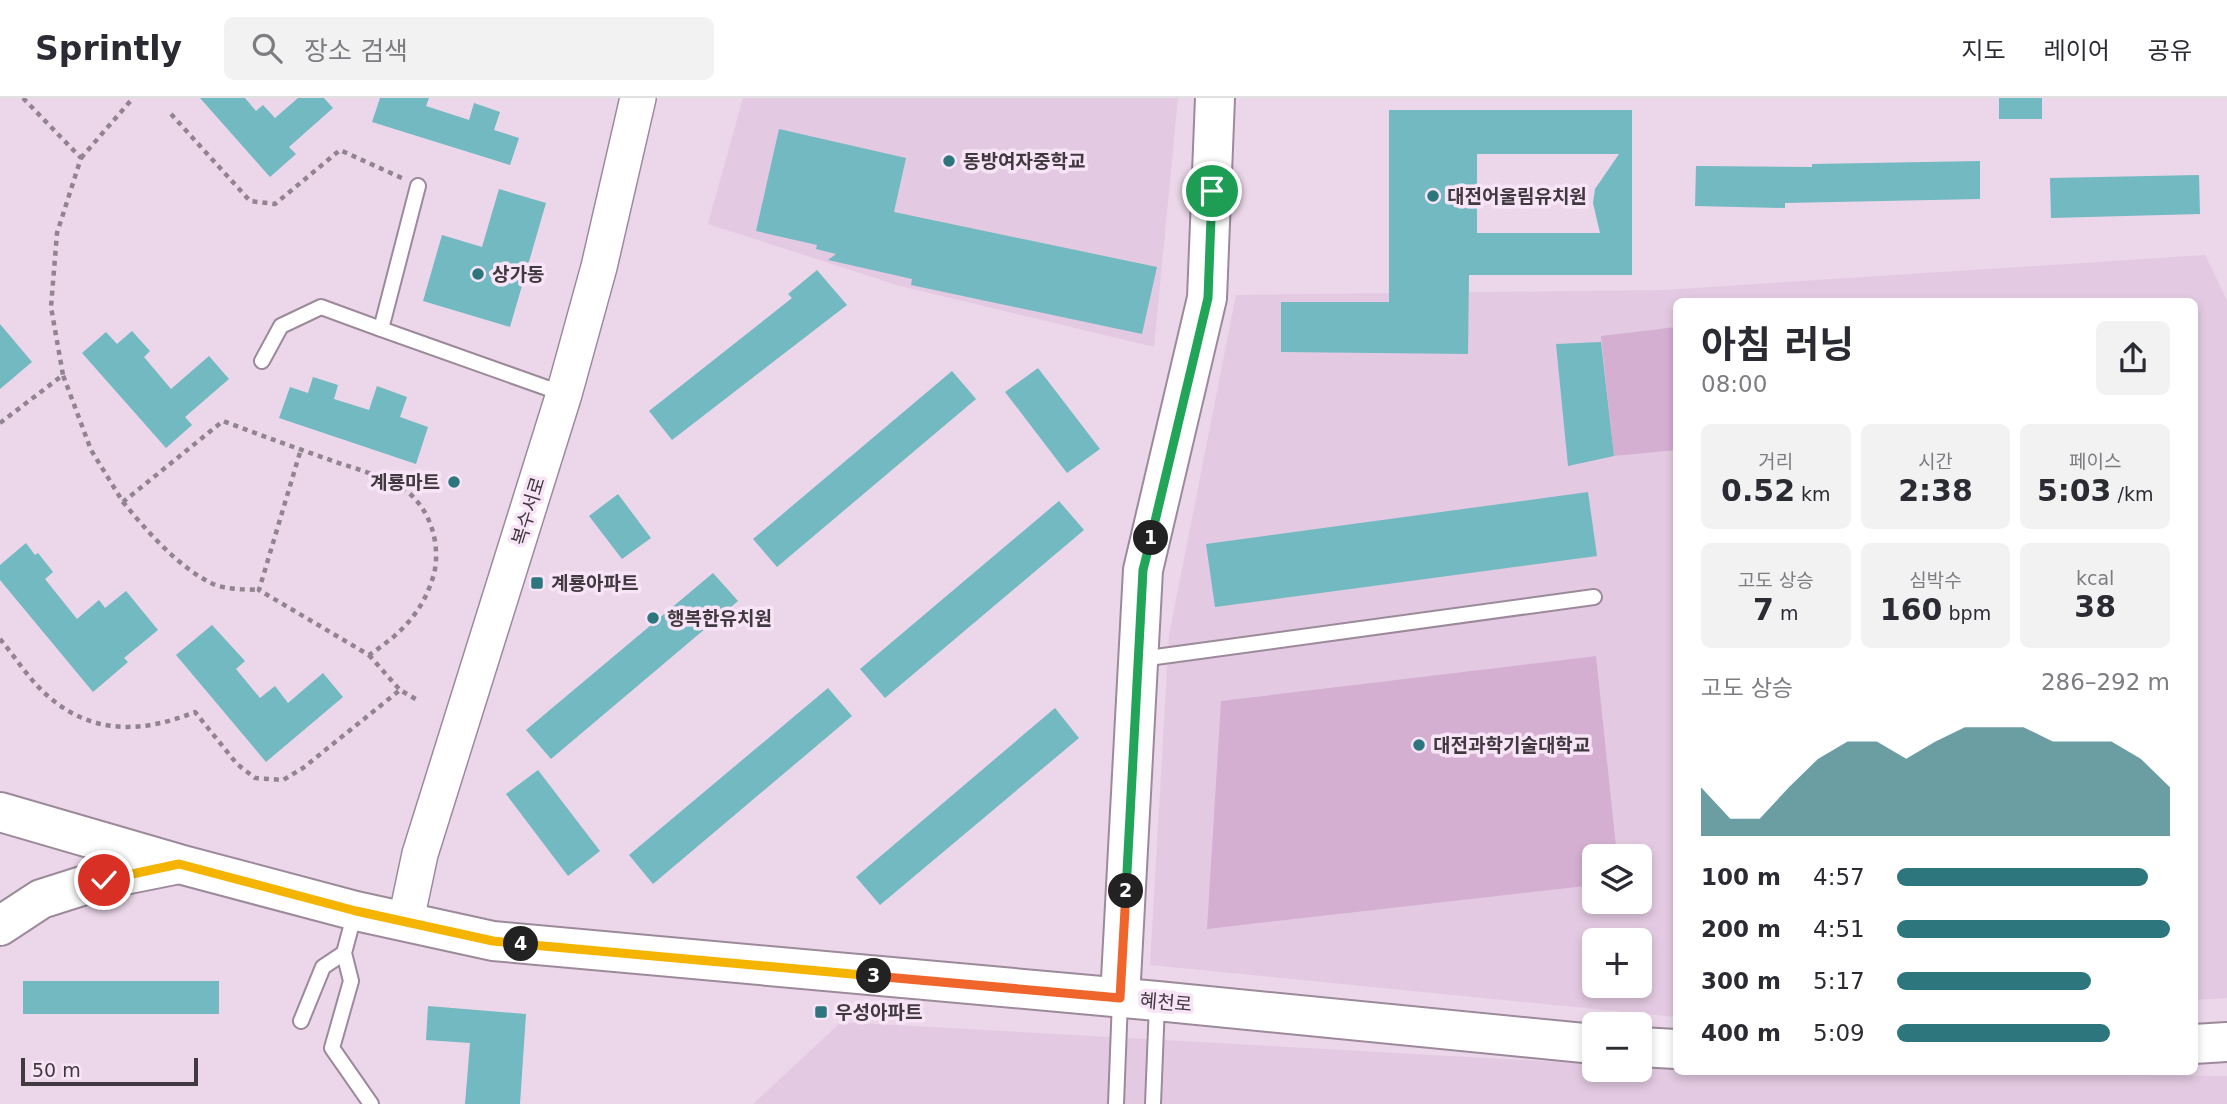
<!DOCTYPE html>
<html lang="ko">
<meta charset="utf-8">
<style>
:root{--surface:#fff;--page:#f2f2f3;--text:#2b2b33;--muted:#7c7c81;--line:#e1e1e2;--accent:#2d767d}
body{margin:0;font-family:"DejaVu Sans","Noto Sans KR",sans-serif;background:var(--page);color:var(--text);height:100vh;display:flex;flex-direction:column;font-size:26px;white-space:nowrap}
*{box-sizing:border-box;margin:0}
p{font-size:23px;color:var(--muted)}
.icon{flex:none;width:38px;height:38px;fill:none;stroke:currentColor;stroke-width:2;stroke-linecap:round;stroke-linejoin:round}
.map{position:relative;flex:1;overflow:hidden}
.panel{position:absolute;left:1673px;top:200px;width:525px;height:777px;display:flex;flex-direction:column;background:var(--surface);border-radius:10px;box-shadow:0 4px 10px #0003}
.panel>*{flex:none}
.buttons{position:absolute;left:1582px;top:746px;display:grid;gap:14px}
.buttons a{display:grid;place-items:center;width:70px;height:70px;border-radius:10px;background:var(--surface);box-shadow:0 4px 10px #0003;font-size:35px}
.scale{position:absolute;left:21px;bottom:18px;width:177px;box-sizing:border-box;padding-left:7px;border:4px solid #413940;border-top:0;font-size:19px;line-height:24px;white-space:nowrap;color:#413940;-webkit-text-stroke:5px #f8e4f7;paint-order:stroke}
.pin{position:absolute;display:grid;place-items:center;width:60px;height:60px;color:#fff;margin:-30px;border:4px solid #fff;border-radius:50%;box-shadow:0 2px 7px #0007}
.km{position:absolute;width:35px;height:35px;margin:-18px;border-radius:50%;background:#222;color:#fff;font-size:19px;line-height:35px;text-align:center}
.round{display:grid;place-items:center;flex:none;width:74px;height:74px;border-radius:10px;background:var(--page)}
.headline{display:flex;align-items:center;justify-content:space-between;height:119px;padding:0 28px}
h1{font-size:38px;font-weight:700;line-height:52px}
.figures{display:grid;grid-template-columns:repeat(3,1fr);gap:10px;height:119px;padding:7px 28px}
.figures div{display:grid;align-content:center;border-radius:10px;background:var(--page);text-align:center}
.figures b{font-size:30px;font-weight:700}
.figures small{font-size:19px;font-weight:400}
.figures p{font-size:19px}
.chart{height:196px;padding:14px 28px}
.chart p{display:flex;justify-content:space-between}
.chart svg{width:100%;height:126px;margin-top:7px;fill:var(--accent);opacity:.7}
ul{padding:0 28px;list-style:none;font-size:23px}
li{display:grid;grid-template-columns:112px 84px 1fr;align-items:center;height:52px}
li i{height:18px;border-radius:9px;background:var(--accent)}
header{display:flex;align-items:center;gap:42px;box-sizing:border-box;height:98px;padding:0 35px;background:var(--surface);border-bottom:2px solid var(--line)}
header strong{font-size:33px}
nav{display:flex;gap:38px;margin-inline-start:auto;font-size:24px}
.search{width:490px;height:63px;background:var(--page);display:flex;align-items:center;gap:18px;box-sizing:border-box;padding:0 24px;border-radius:10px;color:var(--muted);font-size:26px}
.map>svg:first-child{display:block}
.built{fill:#e3cae2;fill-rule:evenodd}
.green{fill:#d4afd2}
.building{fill:#72b9c1;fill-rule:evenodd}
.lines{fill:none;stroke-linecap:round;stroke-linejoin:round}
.service-casing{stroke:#9c8a9b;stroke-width:18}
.tertiary-casing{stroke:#9c8a9b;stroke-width:38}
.secondary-casing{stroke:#9c8a9b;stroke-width:42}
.primary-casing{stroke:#9c8a9b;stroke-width:42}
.path{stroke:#918390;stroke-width:4.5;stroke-dasharray:5 5;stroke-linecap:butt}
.service{stroke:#fff;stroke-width:14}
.tertiary{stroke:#fff;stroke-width:35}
.secondary{stroke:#fff;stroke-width:38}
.primary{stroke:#fff;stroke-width:38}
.split-1-casing{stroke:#fff;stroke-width:14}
.split-2-casing{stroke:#fff;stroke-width:14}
.split-3-casing{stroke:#fff;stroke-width:14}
.split-4-casing{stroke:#fff;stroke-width:14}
.split-5-casing{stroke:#fff;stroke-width:14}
.split-1{stroke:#22a559;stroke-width:9}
.split-2{stroke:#22a559;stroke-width:9}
.split-3{stroke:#f0652b;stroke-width:9}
.split-4{stroke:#f5b400;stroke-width:9}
.split-5{stroke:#f5b400;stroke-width:9}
.poi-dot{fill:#2d767d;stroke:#f8e4f7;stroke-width:2.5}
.labels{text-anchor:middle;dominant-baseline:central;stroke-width:7;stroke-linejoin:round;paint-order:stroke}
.poi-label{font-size:19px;font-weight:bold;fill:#413940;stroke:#f8e4f7;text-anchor:start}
.street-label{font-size:19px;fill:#413940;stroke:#f8e4f7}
</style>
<header>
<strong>Sprintly</strong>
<div class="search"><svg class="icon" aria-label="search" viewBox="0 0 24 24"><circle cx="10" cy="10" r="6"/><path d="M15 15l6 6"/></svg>장소 검색</div>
<nav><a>지도</a><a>레이어</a><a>공유</a></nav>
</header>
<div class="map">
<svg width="2227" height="1006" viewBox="0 0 2227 1006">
<rect width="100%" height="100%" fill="#ebd7e9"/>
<!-- built -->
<g class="built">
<polygon points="743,0 1178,0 1154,249 900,188 708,126"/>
<path d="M2205,157L2227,202V900L2194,902V203H1676V919L1150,867L1169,537L1236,197L1664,192ZM1594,758H1640V803H1594ZM1594,842H1640V887H1594Z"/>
<polygon points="841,924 1594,966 1594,971 1640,971 1640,969 1676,971 1676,973 2227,978 2227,1006 753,1006"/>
</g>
<!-- green -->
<g class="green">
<polygon points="1676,229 1676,352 1614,358 1601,238"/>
<polygon points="1596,558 1617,758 1594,758 1594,787 1207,831 1221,603"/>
</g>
<!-- building -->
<g class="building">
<polygon points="200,0 245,0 256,13 263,7 275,20 298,0 324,0 333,10 289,49 296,56 270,79"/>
<polygon points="380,0 429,0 426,8 469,22 474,5 500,14 494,32 519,40 510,67 372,24"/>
<rect x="1999" y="0" width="43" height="21"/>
<path d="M1389,12H1632V177H1469L1468,256L1281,254V204H1389ZM1477,56H1619L1595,91L1593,105L1600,135H1477Z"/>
<polygon points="779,31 906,60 894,114 1157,169 1142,236 911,187 912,181 828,162 836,156 816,151 817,147 756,133"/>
<polygon points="1980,63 1980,101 1785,105 1785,110 1695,108 1696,68 1812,69 1812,66"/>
<polygon points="2199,77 2200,116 2051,120 2050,80"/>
<polygon points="499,91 546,105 510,229 423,203 442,137 482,149"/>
<polygon points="817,172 847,207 672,342 649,313 792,200 788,196"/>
<polygon points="0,226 32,264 0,291"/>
<polygon points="132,233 150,253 144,259 171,291 209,258 229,281 185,319 192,327 166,350 82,255 106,234 117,246"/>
<polygon points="1601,244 1614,358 1568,368 1556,246"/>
<polygon points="1038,270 1100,351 1067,375 1005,294"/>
<polygon points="952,273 976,301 777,469 753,441"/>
<polygon points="313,279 338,287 334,301 369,312 377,288 407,299 400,319 428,329 416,366 279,320 290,289 308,295"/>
<polygon points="1588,394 1597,458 1215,509 1206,446"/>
<polygon points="618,396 651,440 622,461 589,418"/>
<polygon points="1059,403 1084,432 885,600 860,571"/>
<polygon points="26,445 35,457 38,455 53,474 45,481 77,521 99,502 105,510 126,493 158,532 124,560 128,564 93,594 0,482 0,467"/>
<polygon points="713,475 738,503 551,661 526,632"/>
<polygon points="212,527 245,563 236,571 260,600 275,588 288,605 323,575 343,599 266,664 176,557"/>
<polygon points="828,590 852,618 653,786 629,757"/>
<polygon points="1055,610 1079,640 880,807 856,779"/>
<polygon points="538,672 600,753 568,778 506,696"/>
<rect x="23" y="883" width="196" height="33"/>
<polygon points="428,908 526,916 520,1006 465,1006 470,945 426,942"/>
</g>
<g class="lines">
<defs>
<g id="service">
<polyline points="418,88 381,231 564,296"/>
<polyline points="262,263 281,228 321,209 381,231"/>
<polyline points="1141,561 1594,499"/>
<polyline points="355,814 344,855 351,883 332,950 371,1006"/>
<polyline points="301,923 323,869 344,855"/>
<polyline points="1116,1006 1120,902"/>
<polyline points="1153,1006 1157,906"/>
</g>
<polyline id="tertiary" points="406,822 420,756 564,296 599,169 638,0"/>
<polyline id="secondary" points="1120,900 1143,472 1207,200 1215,0"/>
<g id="primary">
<polyline points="0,714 179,766 356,813 493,843 1157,903 1594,946"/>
<polyline points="0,828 41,801 104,781 174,767"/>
<polyline points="2194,946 2227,944"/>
<polyline points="1640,949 1676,951"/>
</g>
</defs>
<!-- service casing -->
<use href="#service" class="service-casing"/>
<!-- tertiary casing -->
<use href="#tertiary" class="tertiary-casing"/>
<!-- secondary casing -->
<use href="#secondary" class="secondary-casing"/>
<!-- primary casing -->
<use href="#primary" class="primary-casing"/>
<!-- path -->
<g class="path">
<polyline points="23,0 81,60 57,135 51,209 63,277"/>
<polyline points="171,16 250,103 275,106 340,52 404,81"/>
<polyline points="81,60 133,0"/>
<path d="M0,325L63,277L91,352L123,404L223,323C260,337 296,350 333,363C358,372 398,381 415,401C433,420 440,451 434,476C423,514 402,535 369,557L259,492L301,351"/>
<path d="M123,404C146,432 177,468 211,485C225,492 244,491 259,492"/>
<path d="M0,541C16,560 30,583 49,599C93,637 143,635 195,614L237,666L255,680L283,682L303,670L400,592L419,603"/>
<polyline points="369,557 400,592"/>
</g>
<!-- service -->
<use href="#service" class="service"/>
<!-- tertiary -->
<use href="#tertiary" class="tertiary"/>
<!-- secondary -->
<use href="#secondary" class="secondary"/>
<!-- primary -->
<use href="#primary" class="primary"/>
</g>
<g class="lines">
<defs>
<polyline id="split-1" points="1151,440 1208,200 1212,93"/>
<polyline id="split-2" points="1126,793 1143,472 1151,440"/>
<polyline id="split-3" points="874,878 1120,900 1126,793"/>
<polyline id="split-4" points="521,846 874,878"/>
<polyline id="split-5" points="104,782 179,766 356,813 493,843 521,846"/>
</defs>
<!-- split-1 casing -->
<use href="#split-1" class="split-1-casing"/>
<!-- split-2 casing -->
<use href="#split-2" class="split-2-casing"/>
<!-- split-3 casing -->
<use href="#split-3" class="split-3-casing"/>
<!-- split-4 casing -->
<use href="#split-4" class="split-4-casing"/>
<!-- split-5 casing -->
<use href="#split-5" class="split-5-casing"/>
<!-- split-1 -->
<use href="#split-1" class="split-1"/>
<!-- split-2 -->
<use href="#split-2" class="split-2"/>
<!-- split-3 -->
<use href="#split-3" class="split-3"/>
<!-- split-4 -->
<use href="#split-4" class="split-4"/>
<!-- split-5 -->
<use href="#split-5" class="split-5"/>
</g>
<!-- markers -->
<g class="poi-dot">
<circle cx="949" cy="63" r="7"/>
<circle cx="1433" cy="98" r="7"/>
<circle cx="478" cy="176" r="7"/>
<circle cx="454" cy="384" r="7"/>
<rect x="530" y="478" width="14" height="14" rx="3.5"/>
<circle cx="653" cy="520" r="7"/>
<circle cx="1419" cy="647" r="7"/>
<rect x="814" y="907" width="14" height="14" rx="3.5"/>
</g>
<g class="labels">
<!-- poi labels -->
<g class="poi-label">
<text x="963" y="63">동방여자중학교</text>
<text x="1447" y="98">대전어울림유치원</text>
<text x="492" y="176">상가동</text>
<text x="440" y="384" text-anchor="end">계룡마트</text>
<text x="551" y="485">계룡아파트</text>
<text x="667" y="520">행복한유치원</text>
<text x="1433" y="647">대전과학기술대학교</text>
<text x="835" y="914">우성아파트</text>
</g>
<!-- street labels -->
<g class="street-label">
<text transform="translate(528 413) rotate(-73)">복수서로</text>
<text transform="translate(1166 904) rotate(5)">혜천로</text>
</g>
</g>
</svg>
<div class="buttons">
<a><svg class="icon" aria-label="layers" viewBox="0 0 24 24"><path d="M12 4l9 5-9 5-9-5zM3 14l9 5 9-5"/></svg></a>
<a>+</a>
<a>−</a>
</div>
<div class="scale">50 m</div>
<div class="pin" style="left:1212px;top:93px;background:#1e9e55"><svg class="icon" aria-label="arrive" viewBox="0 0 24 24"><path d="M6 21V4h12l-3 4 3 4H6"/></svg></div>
<div class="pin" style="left:104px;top:782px;background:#d93025"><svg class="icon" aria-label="check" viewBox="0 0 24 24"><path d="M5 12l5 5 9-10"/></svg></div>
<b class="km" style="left:1151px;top:440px">1</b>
<b class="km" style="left:1126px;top:793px">2</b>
<b class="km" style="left:874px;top:878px">3</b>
<b class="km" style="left:521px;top:846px">4</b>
<section class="panel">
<div class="headline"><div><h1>아침 러닝</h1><p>08:00</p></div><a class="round"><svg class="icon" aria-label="share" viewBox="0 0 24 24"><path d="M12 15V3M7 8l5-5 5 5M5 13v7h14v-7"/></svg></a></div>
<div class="figures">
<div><p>거리</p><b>0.52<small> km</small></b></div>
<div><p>시간</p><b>2:38</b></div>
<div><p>페이스</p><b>5:03<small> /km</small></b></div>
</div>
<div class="figures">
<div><p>고도 상승</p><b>7<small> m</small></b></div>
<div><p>심박수</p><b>160<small> bpm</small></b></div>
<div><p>kcal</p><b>38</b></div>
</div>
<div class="chart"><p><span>고도 상승</span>286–292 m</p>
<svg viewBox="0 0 160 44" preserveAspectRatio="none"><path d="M0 44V27L10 38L20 38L30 27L40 17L50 11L60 11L70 17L80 11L90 6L100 6L110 6L120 11L130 11L140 11L150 17L160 27V44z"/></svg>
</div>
<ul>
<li><b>100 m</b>4:57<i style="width:92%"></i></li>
<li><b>200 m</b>4:51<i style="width:100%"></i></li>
<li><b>300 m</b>5:17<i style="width:71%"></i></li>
<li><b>400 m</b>5:09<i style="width:78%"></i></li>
</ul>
</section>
</div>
